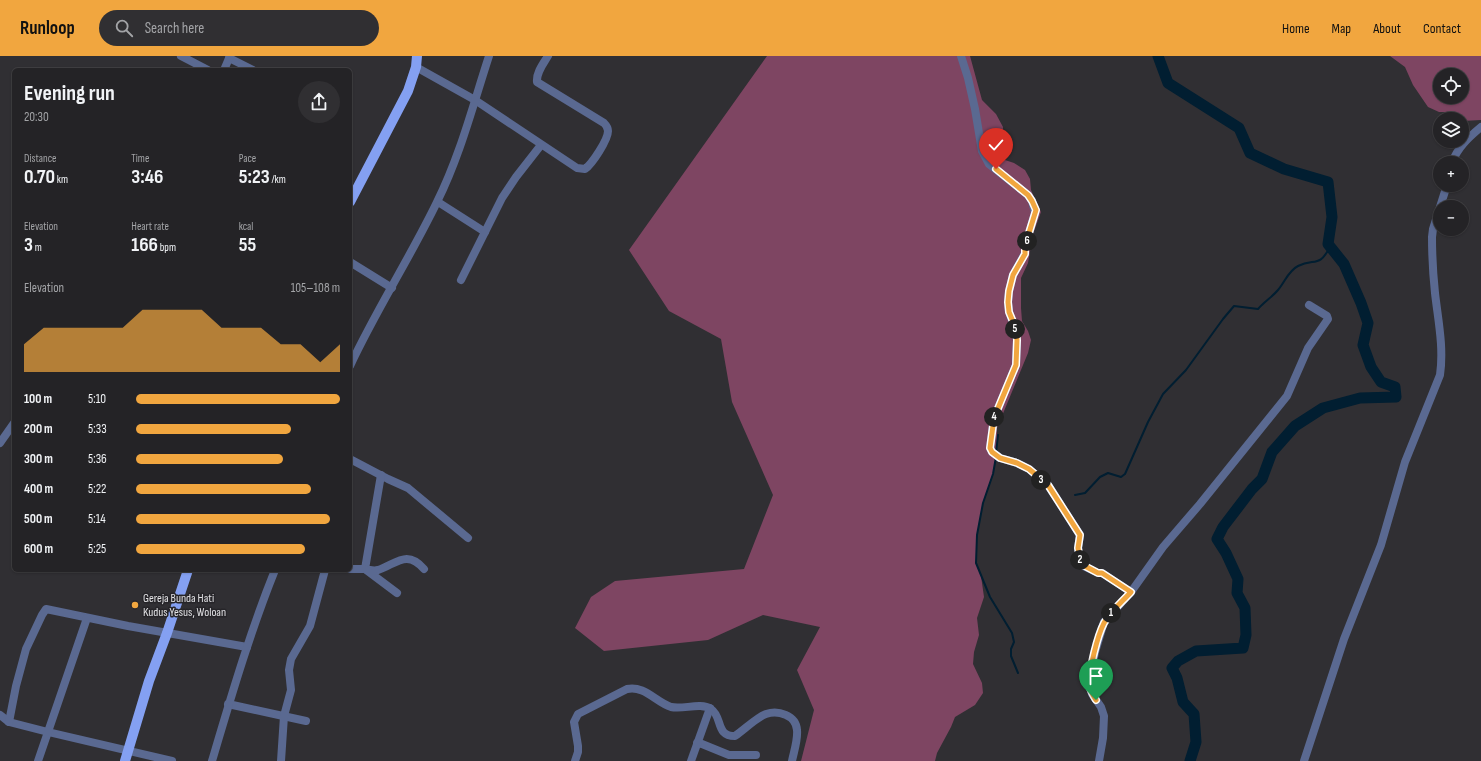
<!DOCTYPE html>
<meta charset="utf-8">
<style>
:root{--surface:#242326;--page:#302f32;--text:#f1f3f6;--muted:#a3a4a7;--line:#414043;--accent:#f1a63f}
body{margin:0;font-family:"Sofia Sans Condensed",sans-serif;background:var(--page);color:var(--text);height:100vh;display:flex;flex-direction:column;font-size:15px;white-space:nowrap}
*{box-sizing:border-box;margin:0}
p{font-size:13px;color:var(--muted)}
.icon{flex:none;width:22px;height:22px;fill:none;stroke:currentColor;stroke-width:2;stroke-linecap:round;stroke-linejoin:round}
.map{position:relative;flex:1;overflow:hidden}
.side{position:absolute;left:12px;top:12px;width:340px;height:504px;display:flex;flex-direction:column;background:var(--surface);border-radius:6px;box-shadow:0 1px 3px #0004,0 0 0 1px var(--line)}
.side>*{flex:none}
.tools{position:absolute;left:1433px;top:12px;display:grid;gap:8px}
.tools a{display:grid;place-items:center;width:36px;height:36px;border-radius:50%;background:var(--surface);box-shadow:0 1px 3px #0004,0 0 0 1px var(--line);font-size:20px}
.pin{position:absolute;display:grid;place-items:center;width:34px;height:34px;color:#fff;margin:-41px -17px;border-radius:50% 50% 50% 0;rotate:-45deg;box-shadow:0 0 4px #0007}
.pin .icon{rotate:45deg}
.km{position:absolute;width:20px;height:20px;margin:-10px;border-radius:50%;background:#222;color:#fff;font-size:11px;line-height:20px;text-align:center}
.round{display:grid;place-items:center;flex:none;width:42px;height:42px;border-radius:21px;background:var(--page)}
.overview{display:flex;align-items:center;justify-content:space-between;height:68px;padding:0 12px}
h1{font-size:22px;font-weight:700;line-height:30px}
.figures{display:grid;grid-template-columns:repeat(3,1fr);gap:6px;height:68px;padding:4px 12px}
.figures div{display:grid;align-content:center}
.figures b{font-size:20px;font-weight:700}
.figures small{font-size:11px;font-weight:400}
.figures p{font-size:11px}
.chart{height:112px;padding:8px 12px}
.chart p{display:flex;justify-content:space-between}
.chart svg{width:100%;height:72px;margin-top:4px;fill:var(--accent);opacity:.7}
ul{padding:0 12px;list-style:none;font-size:13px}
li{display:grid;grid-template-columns:64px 48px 1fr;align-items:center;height:30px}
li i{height:10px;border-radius:5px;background:var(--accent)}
header{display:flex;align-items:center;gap:24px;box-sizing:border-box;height:56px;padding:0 20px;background:var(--accent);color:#111}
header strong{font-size:19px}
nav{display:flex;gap:22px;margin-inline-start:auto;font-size:14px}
.search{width:280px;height:36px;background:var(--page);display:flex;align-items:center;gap:10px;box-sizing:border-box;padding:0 14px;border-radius:22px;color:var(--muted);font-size:15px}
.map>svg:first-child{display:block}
.forest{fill:#7e4562;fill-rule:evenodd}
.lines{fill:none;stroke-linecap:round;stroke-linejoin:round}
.stream{stroke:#011e31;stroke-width:2}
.river{stroke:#011e31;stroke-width:11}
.minor{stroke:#5a6991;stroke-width:8}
.major{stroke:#84a0f2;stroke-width:10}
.route-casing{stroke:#fff;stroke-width:8}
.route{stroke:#f1a63f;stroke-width:5}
.poi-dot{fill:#f1a63f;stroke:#262529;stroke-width:1.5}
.labels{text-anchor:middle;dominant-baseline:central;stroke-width:3;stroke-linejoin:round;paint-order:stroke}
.poi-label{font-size:12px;fill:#e2e2e5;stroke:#262529;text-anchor:start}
</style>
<header>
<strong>Runloop</strong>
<div class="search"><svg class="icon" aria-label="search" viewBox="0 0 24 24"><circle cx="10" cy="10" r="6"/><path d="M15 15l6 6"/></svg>Search here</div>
<nav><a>Home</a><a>Map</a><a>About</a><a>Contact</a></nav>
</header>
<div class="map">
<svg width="1481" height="705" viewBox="0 0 1481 705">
<rect width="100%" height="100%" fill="#302f33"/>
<!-- forest -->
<g class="forest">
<polygon points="767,0 970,0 982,44 996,58 1003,71 1002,103 1014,107 1025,114 1030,123 1031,134 1041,156 1033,178 1028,207 1021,222 1021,252 1022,265 1028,275 1031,284 1028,297 997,372 997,392 993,418 983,447 977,479 976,507 981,520 984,541 977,562 979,579 974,596 973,608 982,627 983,637 975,649 955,661 951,671 937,697 935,705 801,705 814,654 797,614 820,571 763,559 708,584 604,595 575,572 591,541 615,525 744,513 773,439 732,346 721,283 669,255 629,194"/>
<path d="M1390,0H1481V64L1462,65V63H1457L1447,56H1439L1428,51L1413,29L1405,11ZM1440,19H1462V41H1440Z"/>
</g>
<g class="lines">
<!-- stream -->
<g class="stream">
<polyline points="996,397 998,379"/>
<polyline points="996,401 993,418 983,447 977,479 976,507 990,541 1012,577 1014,586 1011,593 1011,600 1018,617"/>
<path d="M1075,439L1085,437L1100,421L1108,417L1121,421L1125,418L1148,366L1163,338L1186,314L1223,263L1234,250L1258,253C1264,246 1272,241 1278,234C1285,226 1288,215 1298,210C1315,202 1319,212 1330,191"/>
</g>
<!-- river -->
<polyline class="river" points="1158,0 1168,27 1239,72 1250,97 1284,113 1328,126 1332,161 1328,188 1344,208 1361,247 1368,267 1363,289 1371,311 1381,326 1395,331 1396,341 1360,342 1323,352 1295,370 1272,396 1262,423 1252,433 1223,471 1217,483 1226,497 1238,523 1237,537 1245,552 1246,579 1243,592 1196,595 1178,605 1172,612 1177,622 1183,646 1194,658 1196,686 1190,705"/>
<!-- minor -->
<g class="minor">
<polyline points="181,0 208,14"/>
<polyline points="961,0 968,22 975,53 982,95 989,108 1028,139 1032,145 1035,157 1025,190 1025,197 1013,219 1009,235 1008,246 1009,256 1015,273 1017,284 1016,309 994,362 990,392 992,396 1000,402 1017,407 1029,413 1048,429 1080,479 1078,492 1081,509 1098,517 1102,517 1131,536"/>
<polyline points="229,2 253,14"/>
<path d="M416,11L475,44L577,112L585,113C592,108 608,84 608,75C608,71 606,69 604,67L537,26C536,17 543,8 548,0"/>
<polyline points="224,14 230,0"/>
<path d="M1452,107C1457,92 1469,81 1481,71"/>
<polyline points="438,146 485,176"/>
<polyline points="350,206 392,232"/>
<polyline points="461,224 502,142 516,121 541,89"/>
<path d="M350,310C376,254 410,202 437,146C460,100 473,49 489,0"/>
<polyline points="0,387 14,367"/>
<polyline points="350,403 388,423 408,432 468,482"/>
<path d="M381,419L365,513C369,514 374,515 378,514C396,508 407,493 424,513"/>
<polyline points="350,513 365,513 397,537"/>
<polyline points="228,648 306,665"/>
<polyline points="0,659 9,666 48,676 172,705"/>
<polyline points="9,666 16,630 26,593 42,559 46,553 128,570 247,591"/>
<polyline points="697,687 702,688 729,699 756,699"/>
<polyline points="38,705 87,562"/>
<path d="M212,705C231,641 250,576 275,514"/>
<polyline points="281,705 284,660 291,634 289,614 291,603 310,570 325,514"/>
<path d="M575,705L578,696V690L574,666L578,658L627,633C644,629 656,646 671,651C683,654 700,646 711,653C723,661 715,680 735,680C744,674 757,661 766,658C778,654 796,659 797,674C798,684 794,695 792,705"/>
<polyline points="691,705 710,652"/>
<polyline points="1099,705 1103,682 1104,660 1101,651 1092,638 1089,628 1095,596 1104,566 1131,536 1163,491 1200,448 1287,340 1308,292 1328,263 1327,260 1309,249"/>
<path d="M1304,705L1344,583L1381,489L1405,406L1440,319C1444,291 1438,264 1435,237C1433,218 1432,200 1432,181L1433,173L1447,129"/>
</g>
<!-- major -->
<g class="major">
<polyline points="350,146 408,35 416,11 417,0"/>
<polyline points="125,705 149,625 167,577 188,514"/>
</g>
</g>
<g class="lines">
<defs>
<path id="route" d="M996,113L1028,139L1032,145L1036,154L1025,190V198L1013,219L1009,235L1008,246L1009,256L1016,273L1017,284L1016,309L994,362L990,392L992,396L1000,402L1017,407L1029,413L1048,429L1080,479L1078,492L1081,508L1098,517H1102L1131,536C1122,546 1111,555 1104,567C1097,581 1090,611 1089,627C1089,633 1093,639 1096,644"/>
</defs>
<!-- route casing -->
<use href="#route" class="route-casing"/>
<!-- route -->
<use href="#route" class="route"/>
</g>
<!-- markers -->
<circle class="poi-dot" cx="135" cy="549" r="4"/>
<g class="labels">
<!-- poi labels -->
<g class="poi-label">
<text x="143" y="542">Gereja Bunda Hati<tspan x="143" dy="14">Kudus Yesus, Woloan</tspan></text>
</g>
</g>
</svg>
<div class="tools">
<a><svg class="icon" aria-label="locate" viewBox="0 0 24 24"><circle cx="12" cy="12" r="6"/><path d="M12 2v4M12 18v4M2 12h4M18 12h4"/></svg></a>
<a><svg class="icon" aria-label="layers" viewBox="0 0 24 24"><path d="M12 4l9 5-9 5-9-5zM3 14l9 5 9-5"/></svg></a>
<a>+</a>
<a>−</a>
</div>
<div class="pin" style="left:1096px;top:644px;background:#1e9e55"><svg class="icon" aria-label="arrive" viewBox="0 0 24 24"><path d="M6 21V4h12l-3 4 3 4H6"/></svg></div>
<div class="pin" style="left:996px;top:113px;background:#d93025"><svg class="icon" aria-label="check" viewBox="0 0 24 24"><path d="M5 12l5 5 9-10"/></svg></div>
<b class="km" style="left:1111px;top:557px">1</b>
<b class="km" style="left:1080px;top:504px">2</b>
<b class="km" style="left:1041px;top:424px">3</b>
<b class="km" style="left:994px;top:361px">4</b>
<b class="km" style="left:1015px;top:273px">5</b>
<b class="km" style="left:1027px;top:185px">6</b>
<section class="side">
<div class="overview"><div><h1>Evening run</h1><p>20:30</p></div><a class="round"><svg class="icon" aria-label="share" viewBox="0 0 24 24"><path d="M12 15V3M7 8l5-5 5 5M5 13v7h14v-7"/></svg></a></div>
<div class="figures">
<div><p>Distance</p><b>0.70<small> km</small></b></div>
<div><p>Time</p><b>3:46</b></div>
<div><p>Pace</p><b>5:23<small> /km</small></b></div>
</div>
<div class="figures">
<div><p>Elevation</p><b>3<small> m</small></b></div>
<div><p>Heart rate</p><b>166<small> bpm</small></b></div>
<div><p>kcal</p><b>55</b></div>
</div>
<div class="chart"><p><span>Elevation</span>105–108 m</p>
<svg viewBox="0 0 160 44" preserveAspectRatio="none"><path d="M0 44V27L10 17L20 17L30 17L40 17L50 17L60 6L70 6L80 6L90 6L100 17L110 17L120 17L130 27L140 27L150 38L160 27V44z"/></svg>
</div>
<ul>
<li><b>100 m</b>5:10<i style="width:100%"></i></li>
<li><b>200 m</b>5:33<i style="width:76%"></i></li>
<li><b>300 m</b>5:36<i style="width:72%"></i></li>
<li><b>400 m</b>5:22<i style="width:86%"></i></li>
<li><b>500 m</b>5:14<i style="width:95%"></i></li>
<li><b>600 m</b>5:25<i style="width:83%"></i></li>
</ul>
</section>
</div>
